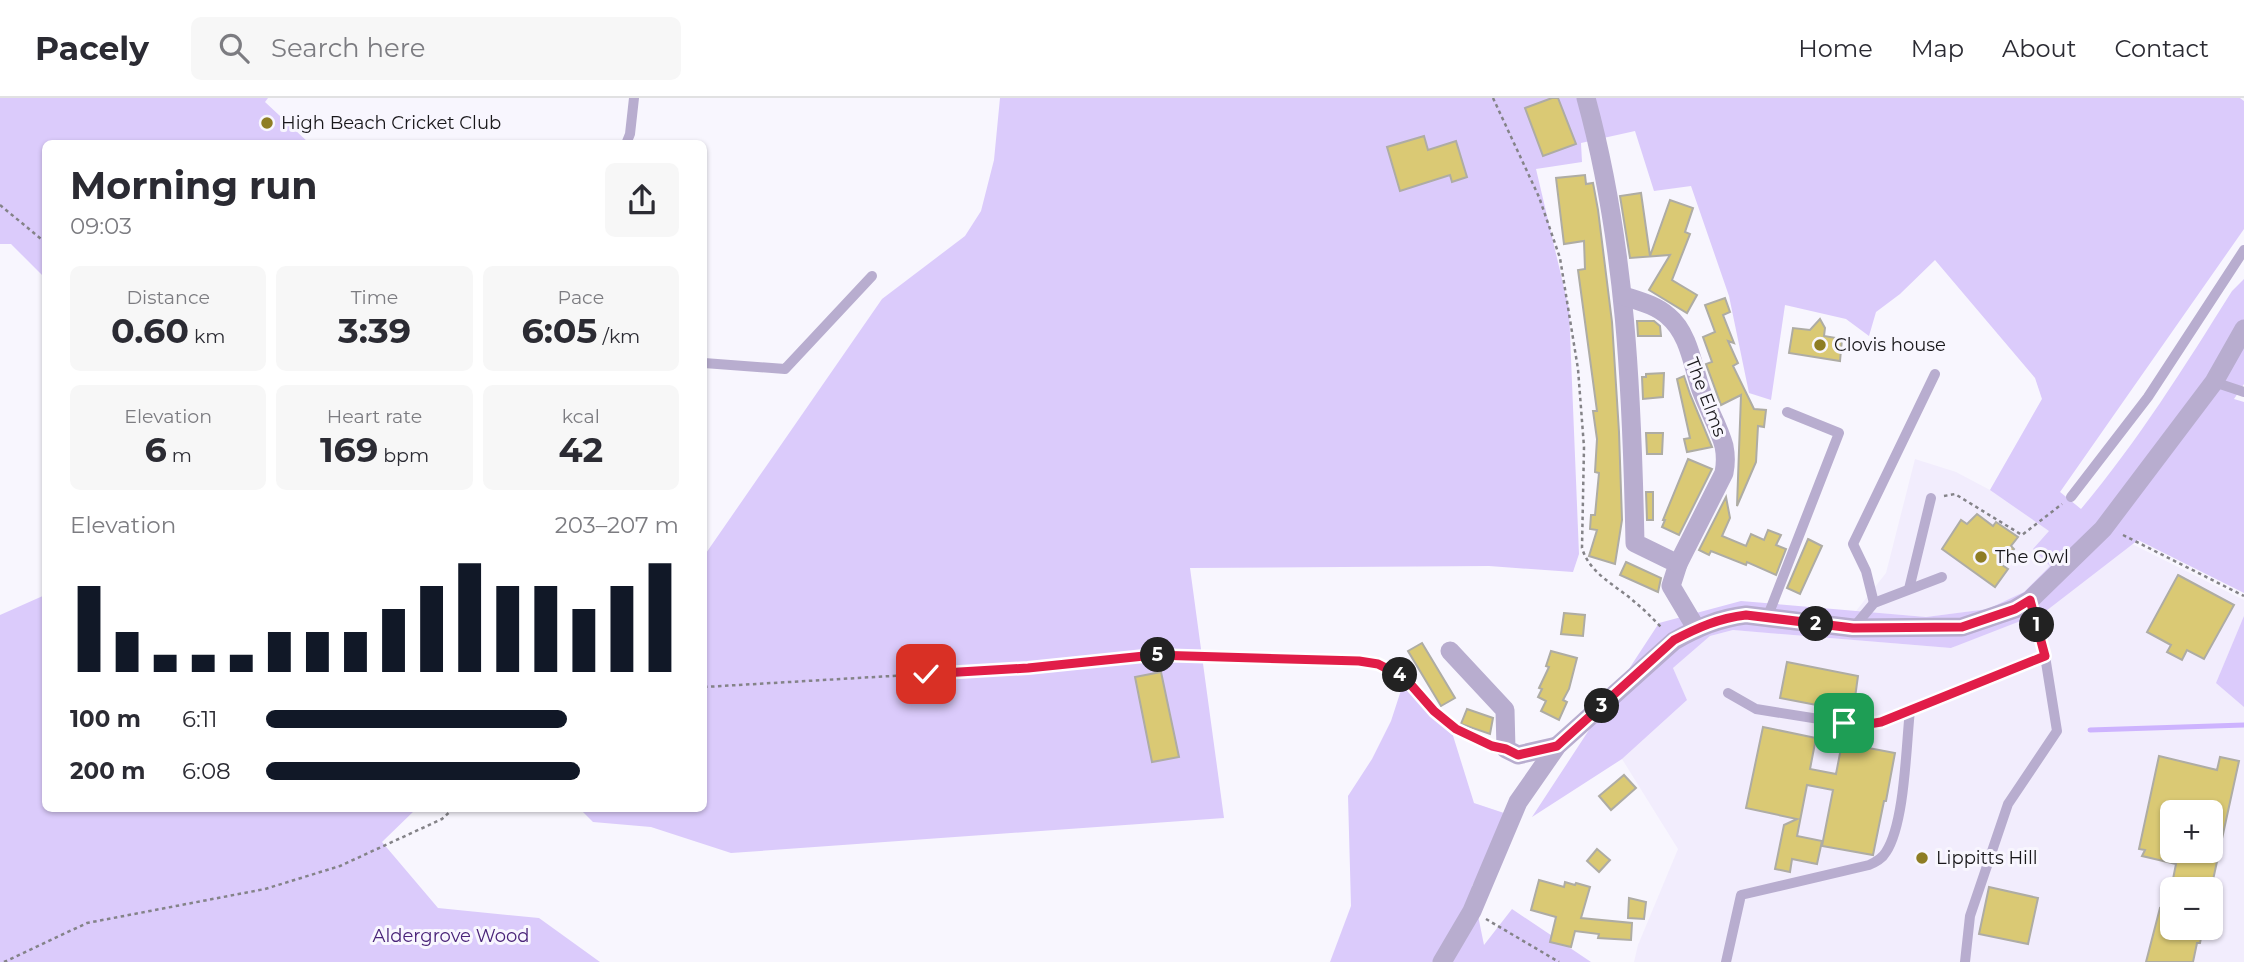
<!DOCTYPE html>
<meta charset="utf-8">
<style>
:root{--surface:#fff;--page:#f7f7f7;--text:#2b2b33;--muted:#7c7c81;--line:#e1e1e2;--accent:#111827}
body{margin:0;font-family:Montserrat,sans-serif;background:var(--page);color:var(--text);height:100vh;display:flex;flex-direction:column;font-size:26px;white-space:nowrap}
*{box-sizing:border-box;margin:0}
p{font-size:23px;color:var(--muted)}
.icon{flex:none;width:38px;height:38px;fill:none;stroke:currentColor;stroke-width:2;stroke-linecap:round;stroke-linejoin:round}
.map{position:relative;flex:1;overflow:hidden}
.side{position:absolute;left:42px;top:42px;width:665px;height:672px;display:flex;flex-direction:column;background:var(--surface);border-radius:10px;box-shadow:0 2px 5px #0004}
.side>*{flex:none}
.controls{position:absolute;left:2160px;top:702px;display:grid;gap:14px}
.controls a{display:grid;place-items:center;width:63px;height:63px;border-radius:10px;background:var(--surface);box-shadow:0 2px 5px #0004;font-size:35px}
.pin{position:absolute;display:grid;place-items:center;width:60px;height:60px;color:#fff;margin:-30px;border-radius:14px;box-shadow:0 4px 10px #0006}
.km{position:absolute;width:35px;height:35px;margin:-18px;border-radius:50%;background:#222;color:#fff;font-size:19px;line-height:35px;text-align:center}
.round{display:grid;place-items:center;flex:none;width:74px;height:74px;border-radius:10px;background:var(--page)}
.headline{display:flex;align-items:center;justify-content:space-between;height:119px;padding:0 28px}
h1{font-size:38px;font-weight:700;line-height:52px}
.metrics{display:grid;grid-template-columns:repeat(3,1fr);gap:10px;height:119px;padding:7px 28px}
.metrics div{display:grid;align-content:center;border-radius:10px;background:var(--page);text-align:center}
.metrics b{font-size:35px;font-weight:700}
.metrics small{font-size:19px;font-weight:400}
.metrics p{font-size:19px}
.chart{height:196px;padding:14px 28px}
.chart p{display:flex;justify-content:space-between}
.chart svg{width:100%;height:126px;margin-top:7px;stroke:var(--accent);stroke-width:6}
ul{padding:0 28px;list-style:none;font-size:23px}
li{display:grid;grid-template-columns:112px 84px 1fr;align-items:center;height:52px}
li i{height:18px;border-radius:9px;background:var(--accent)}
header{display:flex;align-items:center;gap:42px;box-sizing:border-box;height:98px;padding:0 35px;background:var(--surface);border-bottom:2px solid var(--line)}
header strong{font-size:33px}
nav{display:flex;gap:38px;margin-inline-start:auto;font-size:24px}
.search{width:490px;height:63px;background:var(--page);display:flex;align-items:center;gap:18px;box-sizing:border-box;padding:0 24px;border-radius:10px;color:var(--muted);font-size:26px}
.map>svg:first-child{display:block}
.built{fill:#f2edfd;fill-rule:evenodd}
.green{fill:#dbcbfb}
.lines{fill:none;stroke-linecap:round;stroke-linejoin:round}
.stream{stroke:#cdb3fe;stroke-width:5}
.building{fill:#dac974;stroke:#aeaca4;stroke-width:2;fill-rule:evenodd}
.path{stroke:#848388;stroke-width:2.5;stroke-dasharray:3.5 3.5;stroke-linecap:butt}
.service{stroke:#b8adcf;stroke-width:10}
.minor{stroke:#b8adcf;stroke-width:19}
.route-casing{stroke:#fff;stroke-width:14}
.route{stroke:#e11d48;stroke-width:9}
.poi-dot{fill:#8e7d24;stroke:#f8f6fe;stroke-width:2.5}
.labels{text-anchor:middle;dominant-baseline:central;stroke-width:6;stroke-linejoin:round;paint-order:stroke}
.poi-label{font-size:18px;fill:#18171a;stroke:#f8f6fe;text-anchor:start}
.street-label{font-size:18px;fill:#18171a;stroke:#f8f6fe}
.park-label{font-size:18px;fill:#492378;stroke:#f8f6fe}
</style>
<header>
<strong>Pacely</strong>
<div class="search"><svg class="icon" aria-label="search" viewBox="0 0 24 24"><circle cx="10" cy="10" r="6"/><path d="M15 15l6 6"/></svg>Search here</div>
<nav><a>Home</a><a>Map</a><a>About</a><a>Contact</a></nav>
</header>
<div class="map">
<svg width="2244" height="864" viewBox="0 0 2244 864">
<rect width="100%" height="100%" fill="#f8f6fe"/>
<!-- built -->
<g class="built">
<polygon points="2042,301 2101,335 2060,394 2095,423 2024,494 1989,511 1926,519 1856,513 1886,475 1915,361 1956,374 1990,392"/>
<path d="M2120,440L2244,502V864H1634L1638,847L1678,751L1622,661L1687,602L1673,570L1710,538L1733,532L1952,550ZM2172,714H2210V752H2172ZM2172,791H2210V830H2172Z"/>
</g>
<!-- green -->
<g class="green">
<polygon points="0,0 268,0 265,4 309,45 46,46 45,180 11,146 0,146"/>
<path d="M1000,0H2240L2244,3V131L2060,394L2081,411C2138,343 2185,268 2232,193L2244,181V286L2234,301L2244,304V495L2138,442L2046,513L1951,550L1733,532L1710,538L1673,570L1687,602L1622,661L1532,719L1659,525L1741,503L1926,519L1988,511L2024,494L2050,468L2033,451L2049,433L1990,392L2042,301L2035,280L1935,162L1900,196L1876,214L1869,238L1846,221L1785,207L1771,302L1749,295L1729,198L1691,88L1654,93L1635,33L1581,45L1582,64L1536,71L1569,211L1579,456L1573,474L1489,468L1190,470L1224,720L731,755L651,729L593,724L580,711L704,710V458L882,201L965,138L981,113L994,62Z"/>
<polygon points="45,497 46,710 416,711 382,744 438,810 539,820 600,864 0,864 0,517"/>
<polygon points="2244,518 2244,609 2216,585"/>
<polygon points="1405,580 1439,610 1444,622 1450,628 1474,705 1516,719 1472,788 1484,847 1512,811 1591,864 1330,864 1351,808 1348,698 1372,661 1391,623"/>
</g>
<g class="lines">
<!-- stream -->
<polyline class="stream" points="2090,632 2244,627"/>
</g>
<!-- building -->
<g class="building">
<polygon points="1552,0 1558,0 1576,46 1543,58 1525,10"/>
<polygon points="1424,38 1428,52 1456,43 1467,79 1452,84 1450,77 1400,93 1387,49"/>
<polygon points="1585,77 1586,86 1593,85 1598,112 1612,224 1619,334 1622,422 1615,466 1589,458 1597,432 1590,431 1591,417 1595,417 1599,375 1595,374 1597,341 1593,313 1597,313 1578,172 1585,171 1584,143 1564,146 1556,80"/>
<polygon points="1641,95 1650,158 1670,102 1693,110 1685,134 1690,136 1672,182 1697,197 1687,215 1649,192 1670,157 1630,160 1620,98"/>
<polygon points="1725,200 1730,214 1723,217 1734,245 1728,243 1738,265 1733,268 1754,311 1766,312 1764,329 1758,328 1756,364 1737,408 1741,297 1721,307 1706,266 1712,264 1703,239 1715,234 1705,207"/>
<polygon points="1820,221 1825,230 1824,238 1842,241 1840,263 1789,255 1793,230 1810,232"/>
<polygon points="1637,223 1654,223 1660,228 1661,238 1638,238"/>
<polygon points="1664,275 1663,299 1643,301 1642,279 1646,279 1646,276"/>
<polygon points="1684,278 1690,296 1712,349 1687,354 1684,341 1690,340 1677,281"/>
<polygon points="1646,335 1663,335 1662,356 1647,356"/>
<polygon points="1688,361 1712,371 1679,437 1662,429 1665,422 1663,422"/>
<polygon points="1646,394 1653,394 1653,422 1647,422"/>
<polygon points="1726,399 1730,420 1722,438 1746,448 1751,436 1764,442 1768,432 1781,437 1776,447 1786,451 1776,477 1747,464 1746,467 1711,453 1709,457 1699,452"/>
<polygon points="1977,416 1993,428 1996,424 2018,439 2011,448 2014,451 2002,467 2008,471 1995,489 1942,451 1961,422 1967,426"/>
<polygon points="1808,441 1822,448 1800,496 1787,490"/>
<polygon points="1626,464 1661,480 1658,494 1620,477"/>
<polygon points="2178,477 2234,507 2204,561 2187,552 2182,562 2167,554 2171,547 2147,534"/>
<polygon points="1564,515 1585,517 1583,538 1561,536"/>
<polygon points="1422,545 1455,600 1441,608 1408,553"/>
<polygon points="1551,553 1577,560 1569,591 1563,602 1567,604 1559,622 1541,613 1546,603 1538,599 1542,591 1539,590 1549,569 1546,568"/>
<polygon points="1787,564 1858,578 1853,614 1780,600"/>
<polygon points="1161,574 1179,659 1152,664 1135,579"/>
<polygon points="1467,611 1493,620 1490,636 1461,626"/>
<polygon points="1763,629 1816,640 1810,671 1836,676 1842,645 1895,655 1886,703 1884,703 1873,757 1822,748 1833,692 1807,687 1797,738 1822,743 1817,766 1792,761 1790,774 1775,771 1784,727 1797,721 1746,710"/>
<path d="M2159,658L2217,672L2220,659L2239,663L2211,791H2171L2176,766L2142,758L2145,752L2139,751ZM2172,714H2210V752H2172Z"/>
<polygon points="1624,677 1636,690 1611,712 1599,698"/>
<polygon points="1597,751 1610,762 1599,774 1587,763"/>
<polygon points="1539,782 1564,789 1565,784 1575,787 1576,785 1590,789 1581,820 1632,825 1631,842 1598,840 1599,836 1575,833 1571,849 1550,844 1556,819 1531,812"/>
<polygon points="1989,789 2038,800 2028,846 1979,836"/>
<polygon points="1629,800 1646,804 1644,821 1628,820"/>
<polygon points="2160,810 2172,813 2172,830 2203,830 2200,845 2197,845 2193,864 2146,864"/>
</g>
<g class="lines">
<!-- path -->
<g class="path">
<path d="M1493,0L1539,99L1560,160L1578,271L1584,349L1582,450C1590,477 1618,488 1637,506C1646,513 1654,522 1662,530"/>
<polyline points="0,107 46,145"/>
<polyline points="1944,398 1955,396 2022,437 2062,406"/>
<polyline points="2123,437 2244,498"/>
<polyline points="704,589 1028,570 1154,557 1359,563 1378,566 1405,580 1434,613 1456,631 1489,647"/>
<polyline points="1486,821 1559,864"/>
<polyline points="4,864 87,825 265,791 340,768 442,721 454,710"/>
</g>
<!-- service -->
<g class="service">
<polyline points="626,46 630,36 634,0"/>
<polyline points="704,265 785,271 872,178"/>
<polyline points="2214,284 2244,294"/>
<polyline points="2071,399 2148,299 2244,152"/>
<polyline points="1909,491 1931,400"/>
<polyline points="2030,502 2045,558"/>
<polyline points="1874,505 1866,473 1853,446 1935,276"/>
<polyline points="1767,520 1839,335 1787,314"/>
<polyline points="1854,529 1874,505 1942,479"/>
<polyline points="1728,595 1756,611 1844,625 1863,627 1881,624 2045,558 2057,633 2008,706 1970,818 1965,864"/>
<path d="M1726,864L1741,797L1869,767C1876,764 1882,761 1886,754C1905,725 1906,648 1910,612"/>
</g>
<!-- minor -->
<g class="minor">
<path d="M1586,0C1626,145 1632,296 1635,445L1678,466L1671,488L1696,530"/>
<path d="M1624,198C1639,203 1656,207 1668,218C1689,235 1693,269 1701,292C1708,311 1719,329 1724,348C1726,358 1726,365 1724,375L1678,466"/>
<polyline points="1450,553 1505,612 1506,651 1518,657 1557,648"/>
<path d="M1442,864L1472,813L1518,704L1557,648L1674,543C1697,530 1719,520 1746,517L1853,530L1962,529L2015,511L2030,502L2103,431L2214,284L2244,231"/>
</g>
</g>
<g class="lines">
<defs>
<path id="route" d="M926,576L1028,570L1154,557L1359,563L1378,566L1405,580L1434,613L1456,631L1492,648L1506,651L1518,657L1557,648L1674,542C1697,530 1719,520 1746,517L1853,530L1962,529L2015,511L2030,502L2045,558L1881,624L1863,627L1844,625"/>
</defs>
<!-- route casing -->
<use href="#route" class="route-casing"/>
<!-- route -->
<use href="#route" class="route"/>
</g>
<!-- markers -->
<g class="poi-dot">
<circle cx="267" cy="25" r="7"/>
<circle cx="1820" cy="247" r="7"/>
<circle cx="1981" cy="459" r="7"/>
<circle cx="1922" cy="760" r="7"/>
</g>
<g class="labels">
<!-- poi labels -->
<g class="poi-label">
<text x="281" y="25">High Beach Cricket Club</text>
<text x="1834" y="247">Clovis house</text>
<text x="1995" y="459">The Owl</text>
<text x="1936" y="760">Lippitts Hill</text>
</g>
<!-- street labels -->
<g class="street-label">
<text transform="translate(1706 299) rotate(69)">The Elms</text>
</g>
<!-- park labels -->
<g class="park-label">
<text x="451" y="838">Aldergrove Wood</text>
</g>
</g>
</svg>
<div class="controls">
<a>+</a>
<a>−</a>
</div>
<div class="pin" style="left:1844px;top:625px;background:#1e9e55"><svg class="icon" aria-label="arrive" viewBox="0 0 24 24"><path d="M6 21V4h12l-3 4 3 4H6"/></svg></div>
<div class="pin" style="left:926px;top:576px;background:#d93025"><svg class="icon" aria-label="check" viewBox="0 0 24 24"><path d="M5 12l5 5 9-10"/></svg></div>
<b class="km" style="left:2037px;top:527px">1</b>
<b class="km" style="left:1816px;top:526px">2</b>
<b class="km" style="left:1602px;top:608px">3</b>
<b class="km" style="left:1400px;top:577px">4</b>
<b class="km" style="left:1158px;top:557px">5</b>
<section class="side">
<div class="headline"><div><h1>Morning run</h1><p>09:03</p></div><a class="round"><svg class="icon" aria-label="share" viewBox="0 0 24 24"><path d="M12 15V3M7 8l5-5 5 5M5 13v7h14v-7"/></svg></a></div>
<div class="metrics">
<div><p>Distance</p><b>0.60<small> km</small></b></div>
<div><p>Time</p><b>3:39</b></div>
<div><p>Pace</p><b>6:05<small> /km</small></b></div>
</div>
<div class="metrics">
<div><p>Elevation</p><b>6<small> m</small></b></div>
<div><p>Heart rate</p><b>169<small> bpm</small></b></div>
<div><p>kcal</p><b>42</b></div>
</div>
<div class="chart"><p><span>Elevation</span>203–207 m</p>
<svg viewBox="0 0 160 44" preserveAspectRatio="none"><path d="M5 44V14M15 44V30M25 44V38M35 44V38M45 44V38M55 44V30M65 44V30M75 44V30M85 44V22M95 44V14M105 44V6M115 44V14M125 44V14M135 44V22M145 44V14M155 44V6"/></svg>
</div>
<ul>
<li><b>100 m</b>6:11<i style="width:73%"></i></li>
<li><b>200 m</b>6:08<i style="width:76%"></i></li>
</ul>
</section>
</div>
